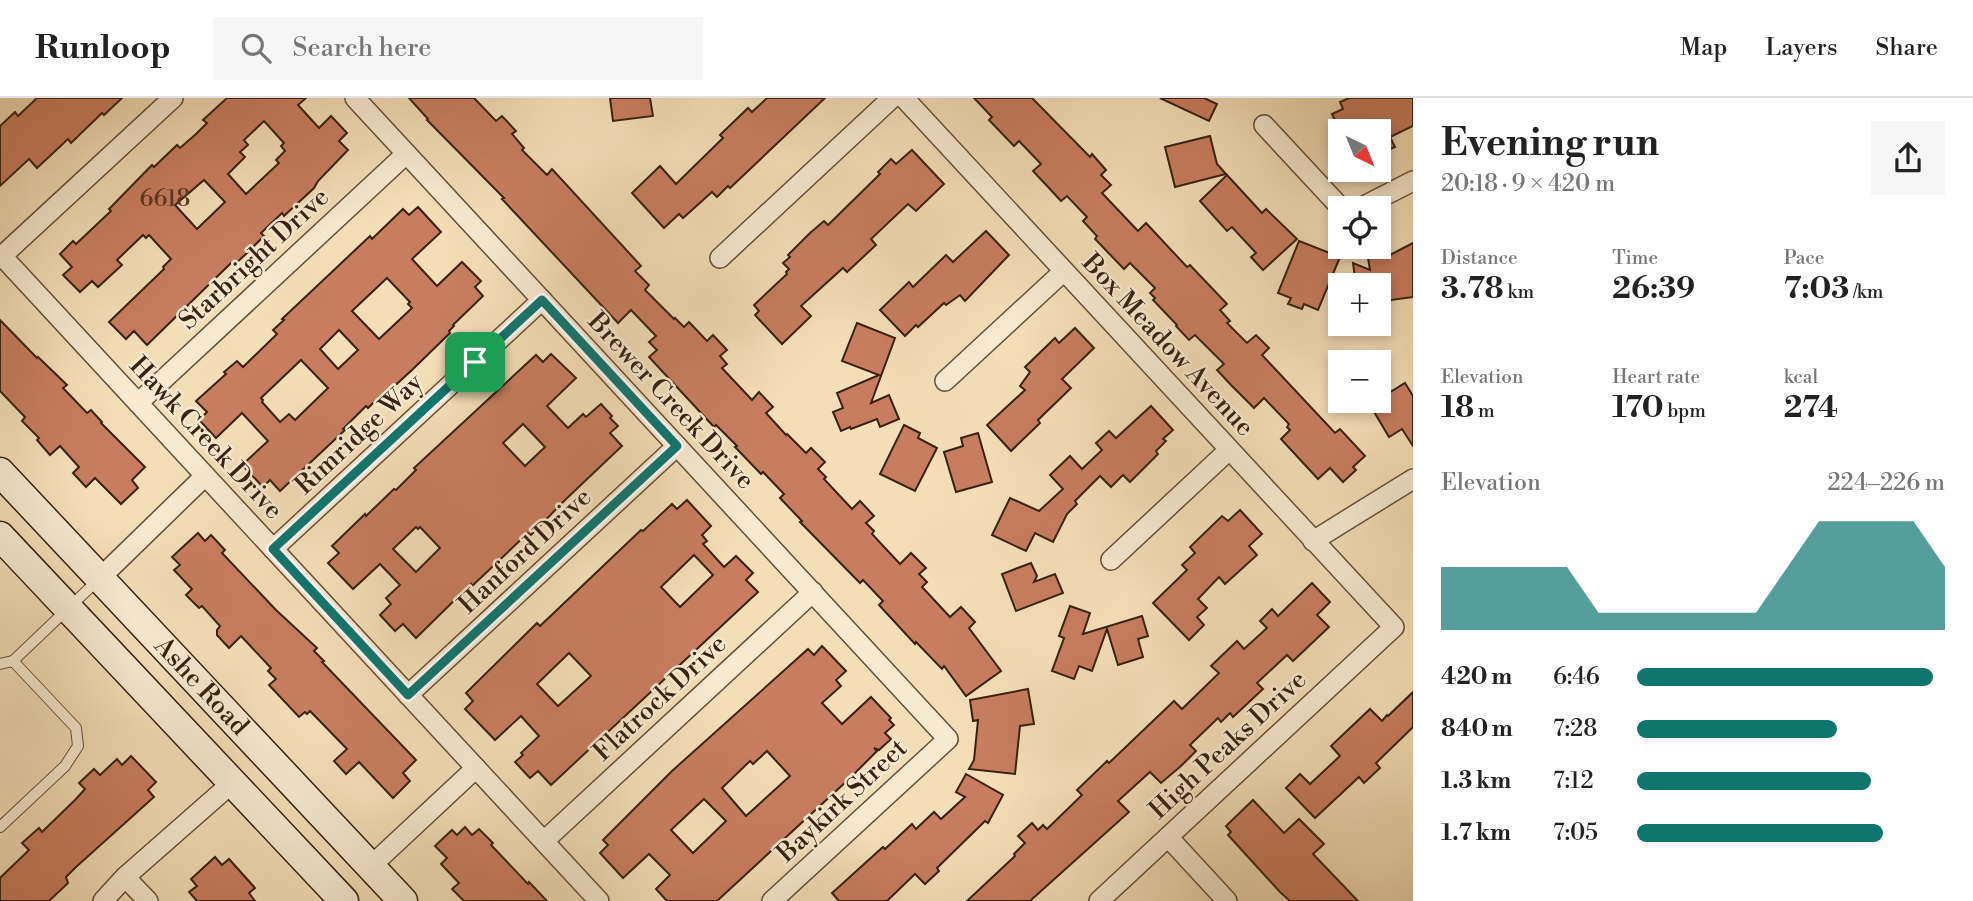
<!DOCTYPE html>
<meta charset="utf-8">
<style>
:root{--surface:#fff;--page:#f6f6f6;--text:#222;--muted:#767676;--line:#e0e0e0;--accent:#0f766e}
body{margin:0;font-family:"Libre Bodoni",serif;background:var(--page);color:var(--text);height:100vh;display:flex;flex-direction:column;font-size:26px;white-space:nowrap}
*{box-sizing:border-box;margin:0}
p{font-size:23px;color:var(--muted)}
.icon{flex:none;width:38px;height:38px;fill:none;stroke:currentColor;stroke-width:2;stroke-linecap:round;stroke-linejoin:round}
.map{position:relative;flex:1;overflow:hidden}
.sheet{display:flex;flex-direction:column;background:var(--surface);width:560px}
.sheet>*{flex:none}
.needle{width:46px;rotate:137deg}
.buttons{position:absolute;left:1328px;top:21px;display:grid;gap:14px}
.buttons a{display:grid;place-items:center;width:63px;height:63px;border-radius:0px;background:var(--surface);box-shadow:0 4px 10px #0003;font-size:35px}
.pin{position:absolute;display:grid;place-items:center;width:60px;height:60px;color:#fff;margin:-30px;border-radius:14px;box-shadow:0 4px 10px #0006}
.round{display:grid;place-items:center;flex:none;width:74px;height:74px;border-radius:0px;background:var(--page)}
.summary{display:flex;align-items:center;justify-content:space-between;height:119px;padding:0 28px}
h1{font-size:38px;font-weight:700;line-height:52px}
.metrics{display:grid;grid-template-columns:repeat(3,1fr);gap:10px;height:119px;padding:7px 28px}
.metrics div{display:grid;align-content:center}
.metrics b{font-size:30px;font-weight:700}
.metrics small{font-size:19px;font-weight:400}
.metrics p{font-size:19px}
.chart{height:196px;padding:14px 28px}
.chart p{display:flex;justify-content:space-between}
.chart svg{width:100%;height:126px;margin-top:7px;fill:var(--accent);opacity:.7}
ul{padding:0 28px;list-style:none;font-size:23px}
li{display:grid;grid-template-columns:112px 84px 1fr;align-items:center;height:52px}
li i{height:18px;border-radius:9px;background:var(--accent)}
header{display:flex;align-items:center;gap:42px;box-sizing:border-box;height:98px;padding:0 35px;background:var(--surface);border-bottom:2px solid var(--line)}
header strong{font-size:33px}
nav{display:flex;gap:38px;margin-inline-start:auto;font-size:24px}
.search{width:490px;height:63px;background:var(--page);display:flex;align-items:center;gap:18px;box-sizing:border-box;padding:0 24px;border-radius:0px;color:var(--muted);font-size:26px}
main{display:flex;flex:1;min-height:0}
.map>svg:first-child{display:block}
.building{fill:#c87d60;stroke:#38210f;stroke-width:2;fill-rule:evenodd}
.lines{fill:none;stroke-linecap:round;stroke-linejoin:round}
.lane-casing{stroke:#675039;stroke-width:12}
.street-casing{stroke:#675039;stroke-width:22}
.secondary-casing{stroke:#38210f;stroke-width:31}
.lane{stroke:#f8ead1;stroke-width:10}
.street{stroke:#f8ead1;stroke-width:19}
.secondary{stroke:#f8ead1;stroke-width:28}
.route-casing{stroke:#fff;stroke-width:14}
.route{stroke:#0f766e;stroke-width:9}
.labels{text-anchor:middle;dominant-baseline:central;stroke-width:5;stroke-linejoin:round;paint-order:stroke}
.number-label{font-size:23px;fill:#5c3823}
.street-label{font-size:26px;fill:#38210f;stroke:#f8ead1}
</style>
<header>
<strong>Runloop</strong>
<div class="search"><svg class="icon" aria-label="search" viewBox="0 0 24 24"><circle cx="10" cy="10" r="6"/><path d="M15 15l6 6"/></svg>Search here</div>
<nav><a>Map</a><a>Layers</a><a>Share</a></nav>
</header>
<main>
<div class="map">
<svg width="1413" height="803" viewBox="0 0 1413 803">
<rect width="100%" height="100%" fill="#f4deb8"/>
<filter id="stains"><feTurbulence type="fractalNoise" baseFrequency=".00286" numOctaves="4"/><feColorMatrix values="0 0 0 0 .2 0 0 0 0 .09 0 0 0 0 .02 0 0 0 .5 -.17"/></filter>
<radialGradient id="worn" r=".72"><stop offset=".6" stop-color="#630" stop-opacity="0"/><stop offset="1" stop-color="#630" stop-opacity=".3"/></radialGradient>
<!-- building -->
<g class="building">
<polygon points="37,0 122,0 104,17 102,15 71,45 68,41 37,70 29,61 0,88 0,28 15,14 18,18"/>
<path d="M227,0H306L298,7L319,30L331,18L347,35L339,43L348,52L318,83L314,90L284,118L282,115L261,135L264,138L247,155L234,167L231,165L147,247L134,233L126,241L109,224L164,171L163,169L171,161L149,137L146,140L143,137L117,162L122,167L98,189L92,183L80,194L63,177L72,169L60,156L73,143L76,146L111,113L109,111L152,67L154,69L177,47L180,50L196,36L207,25L203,22ZM264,23L284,45L281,48L285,53L276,62L279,65L246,96L228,76L245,59L240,54L248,47L244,42ZM204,82L225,104L197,131L175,107Z"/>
<polygon points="409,0 474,0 496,23 502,18 516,33 512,36 524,50 522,52 547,77 552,71 641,168 635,173 649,187 645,192 674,221 675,220 684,229 689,224 707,243 713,237 727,252 720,258 727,266 722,270 752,302 759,294 773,309 766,315 786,337 787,336 806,355 811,350 825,364 818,371 826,379 824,381 852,411 860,403 874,418 866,425 874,433 872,436 900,466 911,455 926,470 919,476 927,484 922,489 950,519 961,509 975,524 969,530 1001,573 966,598 944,568 942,571 916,544 915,546 879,507 883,503 863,482 860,485 800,424 802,423 780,400 784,396 763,374 761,376 735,349 737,348 716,327 714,329 649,259 657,252 649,244 656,238 631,212 618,225 502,101 504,100 427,22 428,21"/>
<polygon points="610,0 650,0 653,18 613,23"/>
<polygon points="767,0 825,0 730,90 728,88 717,99 712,94 683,120 679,116 664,130 632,95 660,68 676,86 723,40 720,37 748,10 752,14"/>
<polygon points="974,0 1032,0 1090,59 1092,56 1106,72 1101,77 1111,87 1102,95 1138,133 1146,125 1187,169 1190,167 1227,206 1220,212 1230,223 1227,225 1247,245 1256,237 1269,250 1262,257 1335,335 1340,331 1365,358 1353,369 1356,372 1343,384 1330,370 1318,381 1281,341 1290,332 1287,329 1289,326 1264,300 1254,310 1231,287 1217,272 1224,266 1195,237 1189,242 1176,228 1177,227 1153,202 1155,200 1150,195 1155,190 1130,165 1124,171 1095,141 1097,138 1083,123 1087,119 1067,98 1061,103 1049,90 1033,73 1041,66 1019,43 1014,48 989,22 992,19"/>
<polygon points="1160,0 1204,0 1217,6 1209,23"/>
<polygon points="1349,0 1413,0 1413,28 1390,39 1395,49 1379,56 1379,33 1340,33 1332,16 1343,11 1340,4"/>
<polygon points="1210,38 1217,66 1226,76 1175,89 1165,49"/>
<polygon points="912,52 944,86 916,113 908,106 871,141 876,147 847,174 843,170 801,208 811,218 782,246 755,217 759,213 754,207 787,176 786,174 789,171 783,165 790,159 788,157 810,135 824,123 828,127 880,76 878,74 891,61 896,66"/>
<polygon points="1227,77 1262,115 1266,111 1297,141 1263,172 1251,159 1256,155 1232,129 1227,133 1200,103"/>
<path d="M418,109L441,134L412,161L437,188L462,164L481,183L475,189L483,198L453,227L454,228L449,233L450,235L413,271L376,305L375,303L368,310L366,308L343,331L345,332L280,393L270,382L263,389L242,367L268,343L242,315L216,340L199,322L207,314L196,303L226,276L224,274L237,263L243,269L277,236L273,232L284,222L282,221L370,138L372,141L403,111L409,117ZM387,180L410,204L408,206L412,210L379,241L352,213ZM339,232L358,252L338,271L320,251ZM301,262L328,290L295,322L289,316L280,324L262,304L263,302L261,300Z"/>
<polygon points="986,133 1009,157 965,203 960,197 946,207 944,205 918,229 916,227 905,238 880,212 909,184 913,189 946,157 953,164"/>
<polygon points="1299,143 1340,159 1318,212 1304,206 1302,211 1288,206 1291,200 1278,195"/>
<polygon points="1413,145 1413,199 1384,203 1383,197 1379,198 1379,187 1356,187 1353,165 1370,172 1368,160 1390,157"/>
<polygon points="0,222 37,260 38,259 67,287 63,290 87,315 91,312 102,324 101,325 145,369 132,382 138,390 121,406 95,380 86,389 73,375 79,369 60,348 50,357 37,342 39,340 22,323 25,319 0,293"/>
<polygon points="857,225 895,240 871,305 889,297 899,321 880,329 877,321 851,331 850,329 841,333 833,314 843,310 837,295 879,277 842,263"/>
<polygon points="1075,230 1094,250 1062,281 1071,290 1038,322 1040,325 1011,353 987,327 1025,292 1020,288 1030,274 1025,269 1055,240 1059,245"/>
<path d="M551,256L576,280L547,308L568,330L583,316L586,319L601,306L612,318L610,320L618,328L610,335L622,348L564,403L531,437L528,435L472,488L471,486L416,540L403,526L395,533L380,517L391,506L386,500L400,487L380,466L353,491L328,465L339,455L332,448L365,416L366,418L394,391L396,392L416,372L414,370L536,257L543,264ZM523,326L545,349L525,368L503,345ZM416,429L418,431L420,429L440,450L416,474L393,451Z"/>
<polygon points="1405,285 1413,298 1413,348 1402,331 1389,339 1370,307 1379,303 1379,301"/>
<polygon points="1151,308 1173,332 1163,341 1166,343 1156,353 1158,356 1130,384 1123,377 1111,389 1100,378 1075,403 1077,406 1067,416 1053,444 1035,435 1026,453 992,437 1010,400 1039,413 1063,391 1050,377 1070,358 1082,371 1102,352 1096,345 1109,333 1116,340"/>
<polygon points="904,327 920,335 918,340 937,350 915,393 880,376"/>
<polygon points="978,335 992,384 956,394 944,354 963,348 961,340"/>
<path d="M687,402L711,428L702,437L707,443L703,446L724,469L736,458L753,475L746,482L758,494L551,687L538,673L530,680L515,664L523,657L521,655L539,638L521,618L495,642L465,611L473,603L466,595L537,525L540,528L641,432L643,433L672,406L677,411ZM694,457L713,477L680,509L661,489ZM569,555L591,578L558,608L537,586Z"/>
<polygon points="1240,412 1262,436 1249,448 1257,457 1225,486 1219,479 1198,501 1207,510 1197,519 1204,527 1189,542 1153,505 1187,472 1182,467 1195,455 1190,449 1222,418 1228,423"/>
<polygon points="198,435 205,443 211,437 225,452 222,455 276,512 317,550 314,553 324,563 322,564 416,662 403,675 410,683 393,700 359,664 346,676 334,663 347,651 310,613 307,616 305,614 299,619 269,587 276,581 268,573 271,570 241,538 229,550 217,537 217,532 220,528 202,508 199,510 186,497 192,491 174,472 180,467 172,459"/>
<polygon points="1031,465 1037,478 1034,484 1055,476 1063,495 1016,513 1002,476"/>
<polygon points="1312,485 1330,504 1317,517 1329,529 1293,563 1287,557 1257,585 1263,591 1233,619 1230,615 1221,624 1218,620 1190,647 1196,653 1181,668 1161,685 1150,674 1118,703 1129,714 1030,803 967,803 1015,758 1014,756 1025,745 1018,738 1032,725 1038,732 1043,727 1047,731 1082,697 1077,692 1107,663 1109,665 1174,603 1182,611 1219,575 1211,568 1237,543 1244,551 1267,530 1260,523 1272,511 1278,518"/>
<polygon points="1070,508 1090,515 1083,536 1142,518 1148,538 1138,541 1143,559 1118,567 1107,531 1092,573 1079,568 1074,581 1052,573 1064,540 1059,538"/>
<path d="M822,548L846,573L836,582L841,588L822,605L842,626L871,599L891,620L889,622L894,627L885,635L891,641L879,652L874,650L877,653L849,681L717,803H667L656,791L670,777L649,756L623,780L600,755L608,747L603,742L672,673L808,551L814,557ZM767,653L790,678L746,718L722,690L750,663L753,666ZM704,701L726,723L693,755L671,732Z"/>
<polygon points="1028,591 1034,626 1020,628 1015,676 969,671 974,662 978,622 973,623 970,602"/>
<polygon points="1413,594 1413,629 1376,665 1380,670 1364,685 1359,679 1315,720 1286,690 1300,676 1310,686 1340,658 1331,648 1370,611 1382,623 1387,617 1388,618"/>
<polygon points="131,658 156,684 148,692 154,699 76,769 66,779 68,785 49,803 0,803 0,780 29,752 22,745 39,730 42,734 76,701 85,691 79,685 94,671 100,677 117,661 122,667"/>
<polygon points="966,676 1003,697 988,725 985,723 937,770 939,773 925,786 915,776 887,803 839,803 832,795 883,749 885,751 912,726 916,731 934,714 941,721 965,699 956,694"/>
<polygon points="1253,702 1284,735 1299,721 1324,746 1313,756 1358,803 1290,803 1280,794 1228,737 1231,734 1226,728"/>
<polygon points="465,729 472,737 479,731 493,745 491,747 528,786 529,784 547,803 464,803 452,791 459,785 441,766 447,760 435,748 452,732 457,737"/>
<polygon points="215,759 222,767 229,761 255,790 249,795 255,803 197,803 189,794 197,788 191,781"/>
</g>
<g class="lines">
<defs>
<g id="lane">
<polyline points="0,566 13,563"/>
<polyline points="0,729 65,668 78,648 76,630 13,563 98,482"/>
</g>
<g id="street">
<polyline points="173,0 2,158 599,803"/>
<polyline points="355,0 948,641 772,803"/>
<polyline points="904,0 1394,529 1099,803"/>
<polyline points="1264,27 1341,110"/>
<polyline points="1360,110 1413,83"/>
<polyline points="720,160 892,0"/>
<polyline points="945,283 1064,173"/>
<polyline points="138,305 406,56"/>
<polyline points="1313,443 1413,381"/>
<polyline points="273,451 542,202"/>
<polyline points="1111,462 1229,352"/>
<polyline points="100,480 205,378"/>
<polyline points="408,597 677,348"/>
<polyline points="1168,739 1227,803"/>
<polyline points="544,743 813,494"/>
<polyline points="371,768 476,670"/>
<polyline points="125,779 148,803"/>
<polyline points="103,803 125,779 232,685"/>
</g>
<g id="secondary">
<path id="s1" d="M0,374L403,803"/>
<polyline points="0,438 344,803"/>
</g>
</defs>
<!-- lane casing -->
<use href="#lane" class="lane-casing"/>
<!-- street casing -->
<use href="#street" class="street-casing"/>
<!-- secondary casing -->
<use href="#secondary" class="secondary-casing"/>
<!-- lane -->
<use href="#lane" class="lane"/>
<!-- street -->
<use href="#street" class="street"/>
<!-- secondary -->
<use href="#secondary" class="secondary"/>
</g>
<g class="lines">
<defs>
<polygon id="route" points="542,202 677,348 408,597 273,451"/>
</defs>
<!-- route casing -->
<use href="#route" class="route-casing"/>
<!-- route -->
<use href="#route" class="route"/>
</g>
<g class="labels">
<!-- number labels -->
<g class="number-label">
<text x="165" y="101">6618</text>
</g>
<!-- street labels -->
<g class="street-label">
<text transform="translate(254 161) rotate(-43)">Starbright Drive</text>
<text transform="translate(1168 247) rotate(47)">Box Meadow Avenue</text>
<text transform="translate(671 303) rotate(47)">Brewer Creek Drive</text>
<text transform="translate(359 336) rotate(-43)">Rimridge Way</text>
<text transform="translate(206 340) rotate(47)">Hawk Creek Drive</text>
<text transform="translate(525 453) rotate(-43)">Hanford Drive</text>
<text stroke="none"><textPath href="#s1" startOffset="294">Ashe Road</textPath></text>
<text transform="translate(660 600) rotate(-43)">Flatrock Drive</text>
<text transform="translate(1228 647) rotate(-43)">High Peaks Drive</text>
<text transform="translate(842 703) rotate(-43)">Baykirk Street</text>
</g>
</g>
<rect width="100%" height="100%" filter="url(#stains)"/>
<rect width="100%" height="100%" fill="url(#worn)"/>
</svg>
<div class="buttons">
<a><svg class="needle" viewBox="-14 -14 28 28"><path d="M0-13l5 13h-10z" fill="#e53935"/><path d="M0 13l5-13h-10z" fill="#767676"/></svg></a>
<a><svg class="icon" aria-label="locate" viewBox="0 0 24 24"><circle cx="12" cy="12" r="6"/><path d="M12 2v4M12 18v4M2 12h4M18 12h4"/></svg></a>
<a>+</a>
<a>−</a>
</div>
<div class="pin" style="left:475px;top:264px;background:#1e9e55"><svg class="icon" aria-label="arrive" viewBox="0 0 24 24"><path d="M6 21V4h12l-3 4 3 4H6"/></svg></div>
</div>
<section class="sheet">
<div class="summary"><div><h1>Evening run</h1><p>20:18 · 9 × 420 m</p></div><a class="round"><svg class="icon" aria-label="share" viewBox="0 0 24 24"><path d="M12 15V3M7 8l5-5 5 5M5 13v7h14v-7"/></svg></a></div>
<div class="metrics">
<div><p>Distance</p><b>3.78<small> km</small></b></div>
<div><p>Time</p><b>26:39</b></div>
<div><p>Pace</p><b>7:03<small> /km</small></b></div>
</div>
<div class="metrics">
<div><p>Elevation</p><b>18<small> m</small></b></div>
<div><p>Heart rate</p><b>170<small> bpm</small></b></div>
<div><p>kcal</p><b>274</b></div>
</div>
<div class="chart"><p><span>Elevation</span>224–226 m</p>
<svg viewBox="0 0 160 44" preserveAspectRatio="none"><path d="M0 44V22L10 22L20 22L30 22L40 22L50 38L60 38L70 38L80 38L90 38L100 38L110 22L120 6L130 6L140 6L150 6L160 22V44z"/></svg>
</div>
<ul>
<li><b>420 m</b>6:46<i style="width:96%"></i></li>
<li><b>840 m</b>7:28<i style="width:65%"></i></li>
<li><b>1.3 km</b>7:12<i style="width:76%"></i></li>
<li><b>1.7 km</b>7:05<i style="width:80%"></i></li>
</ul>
</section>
</main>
